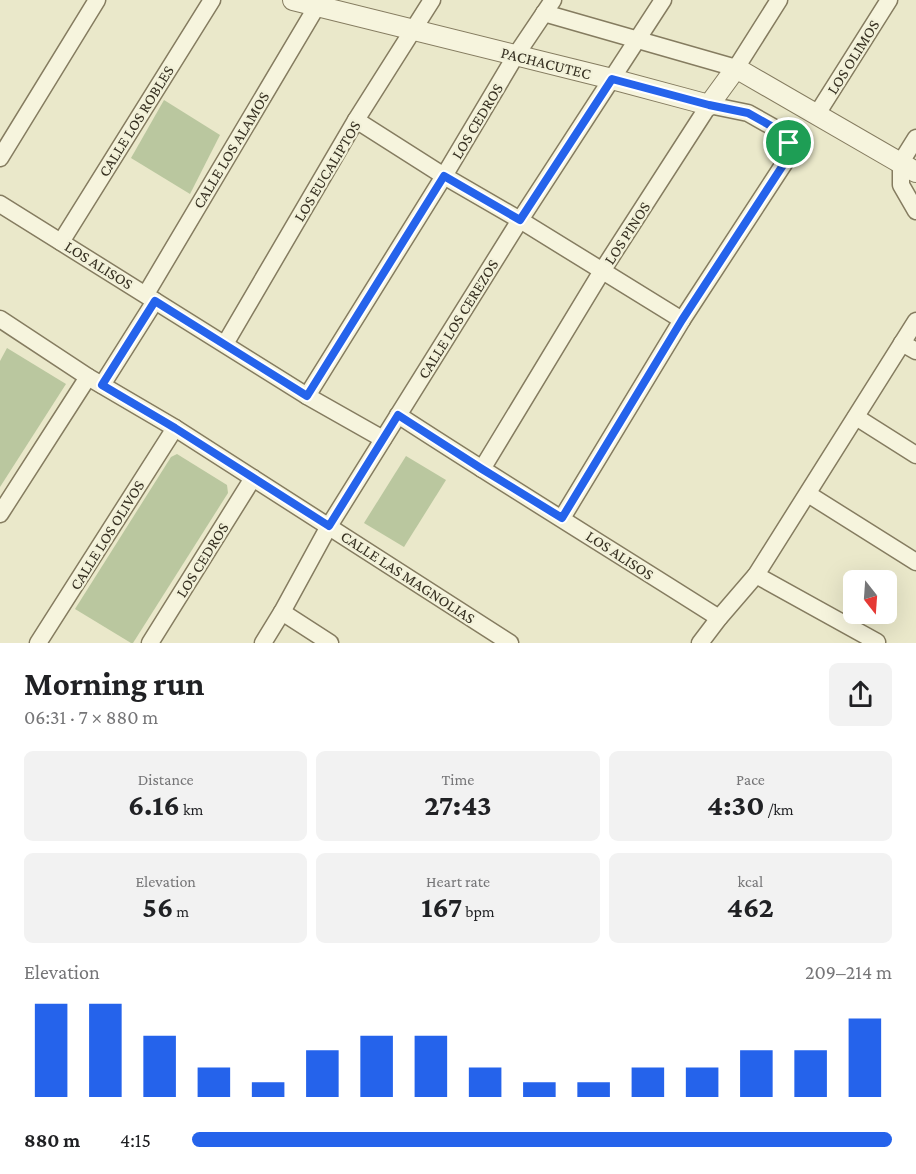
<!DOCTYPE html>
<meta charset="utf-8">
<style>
:root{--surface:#fff;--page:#f2f2f2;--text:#202124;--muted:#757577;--accent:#2563eb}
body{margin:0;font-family:"Crimson Pro",serif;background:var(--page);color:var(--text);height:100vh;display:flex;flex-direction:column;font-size:22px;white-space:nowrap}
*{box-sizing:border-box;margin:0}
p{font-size:20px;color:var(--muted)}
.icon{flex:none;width:33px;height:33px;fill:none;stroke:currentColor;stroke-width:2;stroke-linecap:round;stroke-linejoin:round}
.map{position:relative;height:643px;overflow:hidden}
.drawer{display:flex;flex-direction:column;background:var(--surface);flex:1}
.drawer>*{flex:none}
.needle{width:39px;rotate:163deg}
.controls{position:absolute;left:843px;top:570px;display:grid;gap:12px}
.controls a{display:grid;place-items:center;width:54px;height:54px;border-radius:9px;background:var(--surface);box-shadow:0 6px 24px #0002;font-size:30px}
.pin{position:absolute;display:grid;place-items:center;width:51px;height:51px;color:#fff;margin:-26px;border:3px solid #fff;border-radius:50%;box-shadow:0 2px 6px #0007}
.round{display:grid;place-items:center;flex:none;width:63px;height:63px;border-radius:9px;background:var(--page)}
.headline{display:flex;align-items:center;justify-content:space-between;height:102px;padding:0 24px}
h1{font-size:33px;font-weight:700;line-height:45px}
.figures{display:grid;grid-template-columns:repeat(3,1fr);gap:9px;height:102px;padding:6px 24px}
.figures div{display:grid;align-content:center;border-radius:9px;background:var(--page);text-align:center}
.figures b{font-size:30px;font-weight:700}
.figures small{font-size:16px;font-weight:400}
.figures p{font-size:16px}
.chart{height:168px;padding:12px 24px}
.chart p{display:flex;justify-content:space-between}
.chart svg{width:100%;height:108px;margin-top:6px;stroke:var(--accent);stroke-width:6}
ul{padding:0 24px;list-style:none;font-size:20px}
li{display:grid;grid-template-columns:96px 72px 1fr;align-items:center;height:45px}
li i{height:15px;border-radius:8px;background:var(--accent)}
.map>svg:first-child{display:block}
.green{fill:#bac79f}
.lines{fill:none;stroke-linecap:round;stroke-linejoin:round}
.minor-casing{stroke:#857c60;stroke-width:19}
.tertiary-casing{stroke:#857c60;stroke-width:22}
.minor{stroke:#f6f4dd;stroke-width:16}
.tertiary{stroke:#f6f4dd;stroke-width:20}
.route-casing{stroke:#fff;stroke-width:12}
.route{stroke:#2563eb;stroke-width:8}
.labels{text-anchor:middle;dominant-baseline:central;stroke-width:4.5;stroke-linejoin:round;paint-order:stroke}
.street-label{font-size:16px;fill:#373122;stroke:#f2f1d9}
</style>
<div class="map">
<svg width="916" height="643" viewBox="0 0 916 643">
<rect width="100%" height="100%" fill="#eae8ca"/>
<!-- green -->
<g class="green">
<polygon points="164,100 220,135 190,194 131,158"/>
<polygon points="7,348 66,384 0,487 0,361"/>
<polygon points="177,454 227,485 228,493 133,643 131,643 75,609 171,457"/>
<polygon points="406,456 446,480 404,547 364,523"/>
</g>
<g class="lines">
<defs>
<g id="minor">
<polyline points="544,13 736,68 779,0"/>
<polyline points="817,114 889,0"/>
<polyline points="356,120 444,176 520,220 682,320"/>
<polyline points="916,138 901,162 901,185 916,211"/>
<polyline points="0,158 97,0"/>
<polyline points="0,204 307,396 383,439"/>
<polyline points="61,242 212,0"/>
<polyline points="146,294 317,6"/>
<polyline points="0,319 88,377 175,428 510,643"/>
<polyline points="902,343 916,351"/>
<polyline points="225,344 356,120 432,0"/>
<polyline points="102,385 155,301"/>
<polyline points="307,396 444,176 516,55 553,0"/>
<path d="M398,415C504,484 612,550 719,618"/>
<polyline points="856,417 916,455"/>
<polyline points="482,469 602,271 709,105 748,113 780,131 789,143 789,156 682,320 562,518"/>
<polyline points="808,494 916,562"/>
<polyline points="0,514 88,377"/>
<polyline points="756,575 877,642"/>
<polyline points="282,612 330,643"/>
<polyline points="38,643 175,428"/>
<polyline points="150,643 253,478"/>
<polyline points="263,643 282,612 329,526 520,220 663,0"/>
<polyline points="700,643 719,618 756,575 916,321"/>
</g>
<polyline id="tertiary" points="293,0 612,79 709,105 736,68 916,172"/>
</defs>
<!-- minor casing -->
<use href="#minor" class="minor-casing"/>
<!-- tertiary casing -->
<use href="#tertiary" class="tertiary-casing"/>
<!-- minor -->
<use href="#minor" class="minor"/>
<!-- tertiary -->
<use href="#tertiary" class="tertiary"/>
</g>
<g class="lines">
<defs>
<polygon id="route" points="612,79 709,105 748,113 780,131 789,143 789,156 682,320 562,518 482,469 398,415 329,526 175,428 102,385 155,301 307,396 444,176 520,220"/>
</defs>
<!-- route casing -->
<use href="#route" class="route-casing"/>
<!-- route -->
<use href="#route" class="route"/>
</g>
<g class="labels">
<!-- street labels -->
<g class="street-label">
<text transform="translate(853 57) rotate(-58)">LOS OLIMOS</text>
<text transform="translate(546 63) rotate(14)">PACHACUTEC</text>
<text transform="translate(136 121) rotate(-58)">CALLE LOS ROBLES</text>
<text transform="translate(477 121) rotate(-59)">LOS CEDROS</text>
<text transform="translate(231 150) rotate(-59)">CALLE LOS ALAMOS</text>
<text transform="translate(327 171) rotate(-59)">LOS EUCALIPTOS</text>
<text transform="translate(627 233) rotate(-57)">LOS PINOS</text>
<text transform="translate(99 265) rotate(32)">LOS ALISOS</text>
<text transform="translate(458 319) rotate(-58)">CALLE LOS CEREZOS</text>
<text transform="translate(107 535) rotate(-58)">CALLE LOS OLIVOS</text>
<text transform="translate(620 555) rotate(33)">LOS ALISOS</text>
<text transform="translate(202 560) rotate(-58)">LOS CEDROS</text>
<text transform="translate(408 577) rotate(33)">CALLE LAS MAGNOLIAS</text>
</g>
</g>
</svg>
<div class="controls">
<a><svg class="needle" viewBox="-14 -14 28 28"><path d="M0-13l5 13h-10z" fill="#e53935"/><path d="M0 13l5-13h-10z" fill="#757577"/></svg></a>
</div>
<div class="pin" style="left:789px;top:143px;background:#1e9e55"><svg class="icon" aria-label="arrive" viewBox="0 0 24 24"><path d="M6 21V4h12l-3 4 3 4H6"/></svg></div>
</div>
<section class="drawer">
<div class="headline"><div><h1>Morning run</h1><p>06:31 · 7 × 880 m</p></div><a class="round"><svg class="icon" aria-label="share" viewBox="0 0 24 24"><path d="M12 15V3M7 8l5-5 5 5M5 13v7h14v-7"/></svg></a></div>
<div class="figures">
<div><p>Distance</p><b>6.16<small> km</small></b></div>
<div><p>Time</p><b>27:43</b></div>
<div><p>Pace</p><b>4:30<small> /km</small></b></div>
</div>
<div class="figures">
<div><p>Elevation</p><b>56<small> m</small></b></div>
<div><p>Heart rate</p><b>167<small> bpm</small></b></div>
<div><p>kcal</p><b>462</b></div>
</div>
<div class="chart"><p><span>Elevation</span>209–214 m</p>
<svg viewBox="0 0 160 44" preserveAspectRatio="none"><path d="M5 44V6M15 44V6M25 44V19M35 44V32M45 44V38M55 44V25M65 44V19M75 44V19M85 44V32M95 44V38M105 44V38M115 44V32M125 44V32M135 44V25M145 44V25M155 44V12"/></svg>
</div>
<ul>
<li><b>880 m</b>4:15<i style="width:100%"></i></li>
</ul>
</section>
